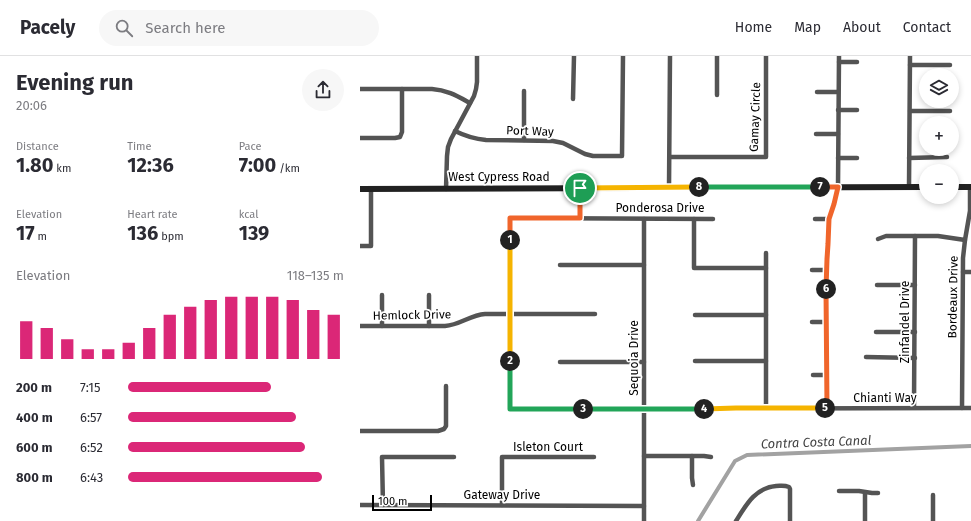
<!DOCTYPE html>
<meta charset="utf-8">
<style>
:root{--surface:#fff;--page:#f7f7f7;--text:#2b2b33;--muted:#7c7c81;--line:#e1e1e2;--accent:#db2777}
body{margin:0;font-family:"Fira Sans",sans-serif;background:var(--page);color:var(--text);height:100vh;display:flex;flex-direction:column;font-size:15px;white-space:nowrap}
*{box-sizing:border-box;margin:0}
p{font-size:13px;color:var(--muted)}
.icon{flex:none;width:22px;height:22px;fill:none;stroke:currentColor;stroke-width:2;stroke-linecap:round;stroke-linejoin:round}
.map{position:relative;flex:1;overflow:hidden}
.sheet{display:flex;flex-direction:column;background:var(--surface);width:360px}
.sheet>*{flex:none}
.fabs{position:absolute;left:559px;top:12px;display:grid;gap:8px}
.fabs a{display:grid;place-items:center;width:40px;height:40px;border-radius:50%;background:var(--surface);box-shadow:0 2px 6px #0003;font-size:20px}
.scale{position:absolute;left:12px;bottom:10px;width:60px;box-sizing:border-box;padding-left:4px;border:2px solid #000;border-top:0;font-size:11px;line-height:14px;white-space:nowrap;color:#000;-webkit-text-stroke:3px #fff;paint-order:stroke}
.pin{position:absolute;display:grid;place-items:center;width:34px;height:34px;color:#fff;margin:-17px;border:2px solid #fff;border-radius:50%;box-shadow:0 1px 4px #0007}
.km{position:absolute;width:20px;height:20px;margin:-10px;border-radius:50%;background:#222;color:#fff;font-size:11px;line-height:20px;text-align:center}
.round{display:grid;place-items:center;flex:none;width:42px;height:42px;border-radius:21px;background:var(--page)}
.headline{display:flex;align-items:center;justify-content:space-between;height:68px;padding:0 16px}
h1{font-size:22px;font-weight:700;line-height:30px}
.stats{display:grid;grid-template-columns:repeat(3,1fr);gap:6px;height:68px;padding:4px 16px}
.stats div{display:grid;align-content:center}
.stats b{font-size:20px;font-weight:700}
.stats small{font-size:11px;font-weight:400}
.stats p{font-size:11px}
.chart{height:112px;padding:8px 16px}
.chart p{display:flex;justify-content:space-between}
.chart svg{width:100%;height:72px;margin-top:4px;stroke:var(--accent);stroke-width:6}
ul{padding:0 16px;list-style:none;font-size:13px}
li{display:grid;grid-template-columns:64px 48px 1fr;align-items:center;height:30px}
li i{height:10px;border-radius:5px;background:var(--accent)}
header{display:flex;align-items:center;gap:24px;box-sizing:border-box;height:56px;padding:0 20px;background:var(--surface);border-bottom:1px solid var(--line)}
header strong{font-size:19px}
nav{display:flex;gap:22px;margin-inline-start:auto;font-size:14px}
.search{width:280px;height:36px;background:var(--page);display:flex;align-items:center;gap:10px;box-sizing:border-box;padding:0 14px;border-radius:22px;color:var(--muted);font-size:15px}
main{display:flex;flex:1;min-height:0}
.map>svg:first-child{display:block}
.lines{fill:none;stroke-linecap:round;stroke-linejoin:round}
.canal{stroke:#a2a2a2;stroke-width:4}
.street{stroke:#545454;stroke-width:4.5}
.secondary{stroke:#212121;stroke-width:6}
.split-1-casing{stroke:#fff;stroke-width:8}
.split-2-casing{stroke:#fff;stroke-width:8}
.split-3-casing{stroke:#fff;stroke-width:8}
.split-4-casing{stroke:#fff;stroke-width:8}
.split-5-casing{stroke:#fff;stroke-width:8}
.split-6-casing{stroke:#fff;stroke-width:8}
.split-7-casing{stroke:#fff;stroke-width:8}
.split-8-casing{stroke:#fff;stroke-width:8}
.split-9-casing{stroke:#fff;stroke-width:8}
.split-1{stroke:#f0652b;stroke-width:5}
.split-2{stroke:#f5b400;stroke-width:5}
.split-3{stroke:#22a559;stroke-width:5}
.split-4{stroke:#22a559;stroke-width:5}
.split-5{stroke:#f5b400;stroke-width:5}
.split-6{stroke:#f0652b;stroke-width:5}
.split-7{stroke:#f0652b;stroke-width:5}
.split-8{stroke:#22a559;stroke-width:5}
.split-9{stroke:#f5b400;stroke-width:5}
.labels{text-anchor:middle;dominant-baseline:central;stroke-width:3.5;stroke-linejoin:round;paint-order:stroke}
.street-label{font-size:12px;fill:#000;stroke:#fff}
.water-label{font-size:13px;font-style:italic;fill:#434343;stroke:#fff}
</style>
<header>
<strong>Pacely</strong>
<div class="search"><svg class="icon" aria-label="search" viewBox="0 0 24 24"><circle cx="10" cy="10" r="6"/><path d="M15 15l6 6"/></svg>Search here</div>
<nav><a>Home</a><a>Map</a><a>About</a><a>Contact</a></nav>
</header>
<main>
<section class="sheet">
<div class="headline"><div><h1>Evening run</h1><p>20:06</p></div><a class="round"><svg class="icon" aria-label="share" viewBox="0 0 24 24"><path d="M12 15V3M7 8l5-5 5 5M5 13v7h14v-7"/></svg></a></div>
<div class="stats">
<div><p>Distance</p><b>1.80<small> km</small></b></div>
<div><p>Time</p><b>12:36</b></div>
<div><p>Pace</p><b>7:00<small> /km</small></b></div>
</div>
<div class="stats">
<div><p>Elevation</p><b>17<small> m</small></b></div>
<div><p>Heart rate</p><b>136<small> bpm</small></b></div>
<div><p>kcal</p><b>139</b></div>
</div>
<div class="chart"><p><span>Elevation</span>118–135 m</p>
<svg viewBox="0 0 160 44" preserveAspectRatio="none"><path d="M5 44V21M15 44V25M25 44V32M35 44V38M45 44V38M55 44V34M65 44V25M75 44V17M85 44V12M95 44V8M105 44V6M115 44V6M125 44V6M135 44V8M145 44V14M155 44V17"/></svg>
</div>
<ul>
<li><b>200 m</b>7:15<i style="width:66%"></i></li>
<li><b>400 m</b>6:57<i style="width:78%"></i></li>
<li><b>600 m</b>6:52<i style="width:82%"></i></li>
<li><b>800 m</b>6:43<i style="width:90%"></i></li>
</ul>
</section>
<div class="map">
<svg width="611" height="465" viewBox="0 0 611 465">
<rect width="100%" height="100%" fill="#fff"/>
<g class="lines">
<!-- canal -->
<polyline class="canal" points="338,465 375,405 387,399 611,390"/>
<!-- street -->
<g class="street">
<polyline points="479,6 497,6"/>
<polyline points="550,9 590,9"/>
<path d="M0,33H72C87,34 97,40 110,47"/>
<polyline points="164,35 164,84"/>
<polyline points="457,36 478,36"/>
<polyline points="357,39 357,0"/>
<polyline points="213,43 214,0"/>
<polyline points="478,54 497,54"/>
<polyline points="550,55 590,55"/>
<path d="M95,75C105,80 115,83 126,84L193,85L203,87L225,98L233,100H262L263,0"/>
<polyline points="456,78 478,78"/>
<polyline points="0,82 35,82 40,81 42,76 42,33"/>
<polyline points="310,101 406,101 406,0"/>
<polyline points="478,102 497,102"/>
<polyline points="549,102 587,101"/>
<polyline points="549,131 550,0"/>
<polyline points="220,132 220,162"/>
<polyline points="309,132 310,0"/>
<polyline points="86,133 87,100 88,91 91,83 114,40 116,33 117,26 117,0"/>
<polyline points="334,163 334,212 406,212"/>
<polyline points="353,163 150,162 150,353 611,352"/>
<polyline points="455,163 469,163"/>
<polyline points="518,183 526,180 578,180 605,184"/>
<polyline points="0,190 11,190 11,133"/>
<polyline points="200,209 284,209"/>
<polyline points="452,214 467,214"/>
<polyline points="603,216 611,216"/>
<polyline points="517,229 555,229"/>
<polyline points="22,239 22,270"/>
<polyline points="335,259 406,259"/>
<polyline points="452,266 466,266"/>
<path d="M0,270H85C100,269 110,259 125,258H235"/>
<polyline points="69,270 69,239"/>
<polyline points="516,276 555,276"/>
<polyline points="506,301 555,302"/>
<polyline points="335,305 406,305"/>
<polyline points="200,306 284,306"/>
<polyline points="453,319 467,319"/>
<polyline points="554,351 555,180"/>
<polyline points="406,352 406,197"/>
<polyline points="467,352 467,203 468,188 469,163 475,148 478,131 479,0"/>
<polyline points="602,352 603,202 605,184 610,155 610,131"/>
<polyline points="0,375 78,375 84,373 86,370 86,330"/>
<polyline points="284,400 344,400 351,401"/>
<polyline points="332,400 332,422 333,429"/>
<polyline points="479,435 499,435 512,437 518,437"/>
<polyline points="0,449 284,450"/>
<polyline points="23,449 22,401 94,401"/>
<polyline points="142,449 142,401 234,401"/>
<polyline points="284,465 284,163"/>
<path d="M376,465C386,449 395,432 416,430C421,430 424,429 429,431L430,433V465"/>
<polyline points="505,465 505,437"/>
<polyline points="573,465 573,439"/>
</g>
<!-- secondary -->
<g class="secondary">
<polyline points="592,131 611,131"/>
<polyline points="0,133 566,131"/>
</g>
</g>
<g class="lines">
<defs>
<polyline id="split-1" points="150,184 150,162 220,162 220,132"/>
<polyline id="split-2" points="150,184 150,305"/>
<polyline id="split-3" points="150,305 150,353 223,353"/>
<polyline id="split-4" points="223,353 344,353"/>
<polyline id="split-5" points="344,353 376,352 465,352"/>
<polyline id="split-6" points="465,352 467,352 466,233"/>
<polyline id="split-7" points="460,131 478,131 474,148 469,163 468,188 467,203 466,233"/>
<polyline id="split-8" points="339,131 460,131"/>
<polyline id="split-9" points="220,132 339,131"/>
</defs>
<!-- split-1 casing -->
<use href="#split-1" class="split-1-casing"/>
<!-- split-2 casing -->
<use href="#split-2" class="split-2-casing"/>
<!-- split-3 casing -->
<use href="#split-3" class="split-3-casing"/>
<!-- split-4 casing -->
<use href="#split-4" class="split-4-casing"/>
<!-- split-5 casing -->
<use href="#split-5" class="split-5-casing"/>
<!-- split-6 casing -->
<use href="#split-6" class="split-6-casing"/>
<!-- split-7 casing -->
<use href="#split-7" class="split-7-casing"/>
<!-- split-8 casing -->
<use href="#split-8" class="split-8-casing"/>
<!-- split-9 casing -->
<use href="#split-9" class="split-9-casing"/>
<!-- split-1 -->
<use href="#split-1" class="split-1"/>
<!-- split-2 -->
<use href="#split-2" class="split-2"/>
<!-- split-3 -->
<use href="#split-3" class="split-3"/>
<!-- split-4 -->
<use href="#split-4" class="split-4"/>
<!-- split-5 -->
<use href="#split-5" class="split-5"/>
<!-- split-6 -->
<use href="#split-6" class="split-6"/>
<!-- split-7 -->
<use href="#split-7" class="split-7"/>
<!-- split-8 -->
<use href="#split-8" class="split-8"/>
<!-- split-9 -->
<use href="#split-9" class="split-9"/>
</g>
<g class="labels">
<!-- street labels -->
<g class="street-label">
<text transform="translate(395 61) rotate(-88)">Gamay Circle</text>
<text transform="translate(170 75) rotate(2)">Port Way</text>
<text x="139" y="121">West Cypress Road</text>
<text x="300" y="152">Ponderosa Drive</text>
<text transform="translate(593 241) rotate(-89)">Bordeaux Drive</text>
<text transform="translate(52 259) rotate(-1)">Hemlock Drive</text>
<text transform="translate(545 266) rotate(-90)">Zinfandel Drive</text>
<text transform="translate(274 302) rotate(-90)">Sequoia Drive</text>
<text x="525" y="342">Chianti Way</text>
<text x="188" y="391">Isleton Court</text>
<text x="142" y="439">Gateway Drive</text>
</g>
<!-- water labels -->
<g class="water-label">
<text transform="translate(456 386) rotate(-2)">Contra Costa Canal</text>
</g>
</g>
</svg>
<div class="fabs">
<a><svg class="icon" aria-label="layers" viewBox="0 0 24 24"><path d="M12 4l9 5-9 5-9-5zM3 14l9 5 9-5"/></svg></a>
<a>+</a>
<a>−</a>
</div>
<div class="scale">100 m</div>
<div class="pin" style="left:220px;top:132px;background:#1e9e55"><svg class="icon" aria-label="arrive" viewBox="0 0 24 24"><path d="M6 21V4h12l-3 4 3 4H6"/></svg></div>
<b class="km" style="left:150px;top:184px">1</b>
<b class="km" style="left:150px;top:305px">2</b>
<b class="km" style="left:223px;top:353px">3</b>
<b class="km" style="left:344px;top:353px">4</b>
<b class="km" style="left:465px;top:352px">5</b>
<b class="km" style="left:466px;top:233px">6</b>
<b class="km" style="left:460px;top:131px">7</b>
<b class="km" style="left:339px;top:131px">8</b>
</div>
</main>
